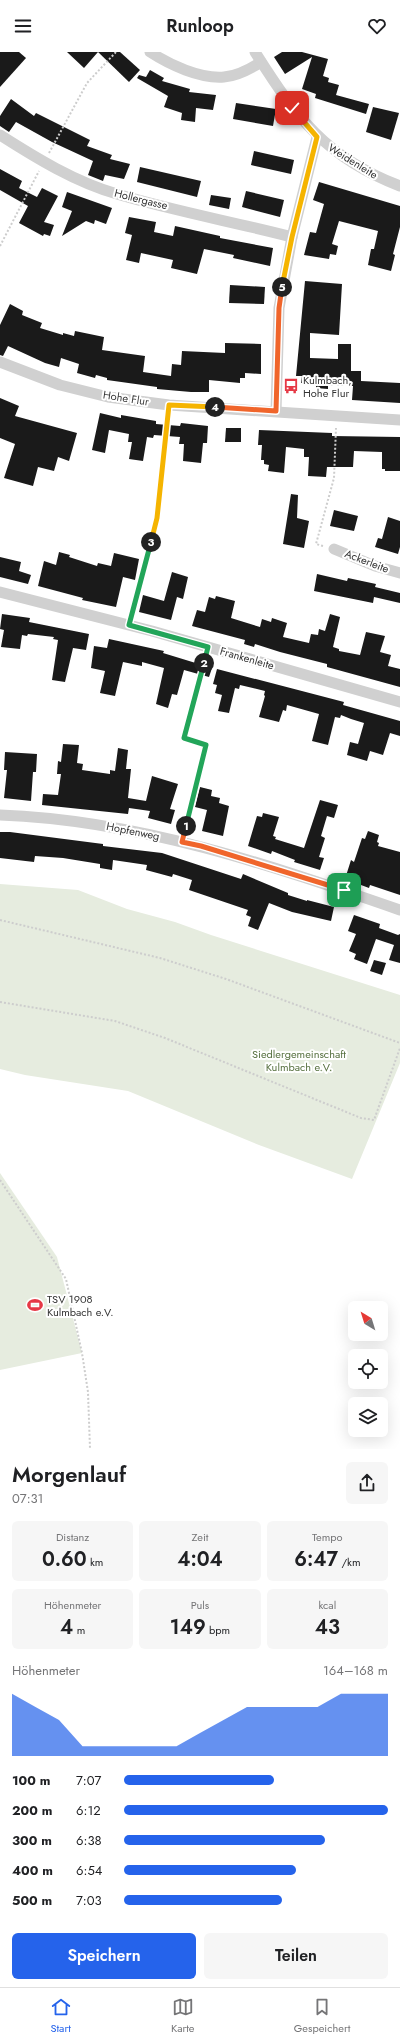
<!DOCTYPE html>
<html lang="de">
<meta charset="utf-8">
<style>
:root{--surface:#fff;--page:#f6f6f6;--text:#202124;--muted:#757577;--line:#e0e0e0;--accent:#2563eb}
body{margin:0;font-family:Jost,sans-serif;background:var(--page);color:var(--text);height:100vh;display:flex;flex-direction:column;font-size:15px;white-space:nowrap}
*{box-sizing:border-box;margin:0}
p{font-size:13px;color:var(--muted)}
.icon{flex:none;width:22px;height:22px;fill:none;stroke:currentColor;stroke-width:2;stroke-linecap:round;stroke-linejoin:round}
.map{position:relative;height:1397px;overflow:hidden}
.side{display:flex;flex-direction:column;background:var(--surface);flex:1}
.side>*{flex:none}
.needle{width:26px;rotate:322deg}
.fabs{position:absolute;left:348px;top:1249px;display:grid;gap:8px}
.fabs a{display:grid;place-items:center;width:40px;height:40px;border-radius:6px;background:var(--surface);box-shadow:0 4px 16px #0002;font-size:20px}
.pin{position:absolute;display:grid;place-items:center;width:34px;height:34px;color:#fff;margin:-17px;border-radius:8px;box-shadow:0 2px 6px #0006}
.km{position:absolute;width:20px;height:20px;margin:-10px;border-radius:50%;background:#222;color:#fff;font-size:11px;line-height:20px;text-align:center}
.round{display:grid;place-items:center;flex:none;width:42px;height:42px;border-radius:6px;background:var(--page)}
.overview{display:flex;align-items:center;justify-content:space-between;height:68px;padding:0 12px}
h1{font-size:22px;font-weight:600;line-height:30px}
.metrics{display:grid;grid-template-columns:repeat(3,1fr);gap:6px;height:68px;padding:4px 12px}
.metrics div{display:grid;align-content:center;border-radius:6px;background:var(--page);text-align:center}
.metrics b{font-size:20px;font-weight:600}
.metrics small{font-size:11px;font-weight:400}
.metrics p{font-size:11px}
.chart{height:112px;padding:8px 12px}
.chart p{display:flex;justify-content:space-between}
.chart svg{width:100%;height:72px;margin-top:4px;fill:var(--accent);opacity:.7}
.button{display:flex;gap:8px;margin-top:auto;padding:8px 12px}
.button a{flex:1;height:46px;border-radius:6px;background:var(--accent);color:#fff;font-size:16px;font-weight:600;line-height:46px;text-align:center}
.button a+a{background:var(--page);color:var(--text)}
ul{padding:0 12px;list-style:none;font-size:13px}
li{display:grid;grid-template-columns:64px 48px 1fr;align-items:center;height:30px}
li i{height:10px;border-radius:5px;background:var(--accent)}
header{display:flex;justify-content:space-between;align-items:center;height:52px;padding:0 12px;background:var(--surface);font-size:18px;font-weight:600}
.menu{display:flex;justify-content:space-around;align-items:center;height:56px;border-top:1px solid var(--line);background:var(--surface);font-size:11px;color:var(--muted)}
.menu a{display:grid;justify-items:center;gap:2px}
.menu .current{color:var(--accent)}
.map>svg:first-child{display:block}
.green{fill:#e6ecdf}
.building{fill:#1a1a1a}
.lines{fill:none;stroke-linecap:round;stroke-linejoin:round}
.path{stroke:#cdcdcd;stroke-width:2;stroke-dasharray:2 2;stroke-linecap:butt}
.street{stroke:#d0d0d0;stroke-width:11}
.split-1-casing{stroke:#fff;stroke-width:8}
.split-2-casing{stroke:#fff;stroke-width:8}
.split-3-casing{stroke:#fff;stroke-width:8}
.split-4-casing{stroke:#fff;stroke-width:8}
.split-5-casing{stroke:#fff;stroke-width:8}
.split-6-casing{stroke:#fff;stroke-width:8}
.split-1{stroke:#f0652b;stroke-width:5}
.split-2{stroke:#22a559;stroke-width:5}
.split-3{stroke:#22a559;stroke-width:5}
.split-4{stroke:#f5b400;stroke-width:5}
.split-5{stroke:#f0652b;stroke-width:5}
.split-6{stroke:#f5b400;stroke-width:5}
.labels{text-anchor:middle;dominant-baseline:central;stroke-width:4;stroke-linejoin:round;paint-order:stroke}
.street-label{font-size:11px;fill:#333;stroke:#fff}
.poi-label{font-size:11px;fill:#333;stroke:#fff;text-anchor:start}
.park-label{font-size:11px;fill:#56703f;stroke:#fff}
</style>
<header><svg class="icon" aria-label="menu" viewBox="0 0 24 24"><path d="M4 6h16M4 12h16M4 18h16"/></svg>Runloop<svg class="icon" aria-label="heart" viewBox="0 0 24 24"><path d="M12 20l-8-8c-3-5 5-10 8-4 3-6 11-1 8 4z"/></svg></header>
<div class="map">
<svg width="400" height="1397" viewBox="0 0 400 1397">
<rect width="100%" height="100%" fill="#fff"/>
<!-- green -->
<g class="green">
<polygon points="0,832 78,838 127,857 175,870 211,883 400,943 400,1011 352,1127 259,1093 128,1039 25,1023 0,1017"/>
<polygon points="0,1121 57,1205 82,1301 0,1318"/>
</g>
<!-- building -->
<g class="building">
<polygon points="0,0 19,0 26,6 0,35"/>
<polygon points="67,0 98,0 84,16"/>
<polygon points="98,0 120,0 140,18 129,30"/>
<polygon points="282,0 302,0 328,7 323,24 329,26 328,30 339,33 336,43 369,52 366,62 315,46 316,42 302,37 312,5 285,22 274,5"/>
<polygon points="150,18 164,26 162,29 190,37 189,40 216,43 213,58 196,56 195,70 181,68 182,61 164,55 168,44 137,26 139,23 146,25"/>
<polygon points="11,47 34,64 36,61 90,88 87,94 112,103 110,107 130,112 124,127 105,123 103,129 88,123 93,109 52,90 16,70 9,80 0,74 0,64"/>
<polygon points="236,51 276,57 273,74 233,67"/>
<polygon points="373,55 399,61 391,88 366,80"/>
<polygon points="254,99 294,108 291,122 251,113"/>
<polygon points="140,115 201,129 197,145 137,130"/>
<polygon points="0,117 22,129 19,136 37,145 42,136 58,144 44,170 54,173 50,184 44,182 43,184 19,171 28,154 0,138"/>
<polygon points="319,130 400,154 400,175 393,202 395,203 391,219 368,213 371,197 374,197 378,179 339,169 332,192 338,194 336,203 330,202 329,207 304,203 310,180 316,181 324,152 313,148"/>
<polygon points="246,139 284,148 280,165 242,155"/>
<polygon points="67,140 112,156 106,172 95,168 94,172 86,169 62,184 72,159 62,155"/>
<polygon points="211,143 231,146 229,157 209,153"/>
<polygon points="129,165 156,170 154,180 173,184 175,174 220,184 220,186 273,196 270,214 233,206 234,203 204,197 197,222 171,216 173,208 141,201 139,211 126,208 132,183 125,181"/>
<polygon points="305,229 342,232 339,283 310,281 310,306 338,307 338,292 351,292 351,319 361,319 361,329 400,331 400,351 352,348 353,334 328,333 328,337 316,336 316,331 301,331 302,324 296,324"/>
<polygon points="230,233 265,235 264,252 229,251"/>
<polygon points="10,252 23,259 22,263 42,271 40,276 63,283 63,281 74,284 75,279 104,285 102,298 145,304 143,320 171,324 172,312 181,313 182,299 225,301 225,291 261,292 261,322 245,321 245,326 240,326 240,331 209,328 209,340 191,340 157,337 157,335 107,328 107,326 96,323 95,326 77,321 79,312 61,306 59,315 45,311 8,294 3,304 0,303 0,273"/>
<polygon points="0,346 19,354 15,364 77,381 69,409 58,405 54,419 38,415 33,434 4,426 15,392 0,386"/>
<polygon points="100,361 121,366 121,363 156,369 156,372 180,374 181,371 208,374 207,391 203,391 201,411 183,409 184,392 179,392 180,385 154,383 153,386 147,385 143,409 129,407 132,390 128,390 129,382 109,378 105,401 92,398"/>
<polygon points="226,376 241,376 241,390 225,390"/>
<polygon points="259,378 332,381 332,384 400,385 400,419 385,419 385,417 382,417 382,400 354,399 353,415 327,415 326,425 308,424 309,405 304,405 304,397 286,395 284,421 268,419 269,413 264,412 264,408 261,408 262,393 258,393"/>
<polygon points="291,442 298,443 297,466 309,469 304,496 283,492"/>
<polygon points="334,458 358,464 354,479 330,474"/>
<polygon points="388,465 400,469 400,495 398,502 375,495 378,486 382,487"/>
<polygon points="59,500 70,503 69,505 97,514 98,511 111,514 114,501 139,507 135,528 123,525 116,555 82,548 83,546 38,534 44,509 56,513"/>
<polygon points="0,505 21,510 19,519 31,523 28,532 0,525"/>
<polygon points="172,520 188,525 183,547 177,545 171,568 139,560 143,543 164,549"/>
<polygon points="317,522 347,529 348,526 376,532 375,535 400,541 400,551 374,545 373,551 314,539"/>
<polygon points="216,544 235,549 231,566 260,575 262,567 271,570 272,566 287,571 283,585 309,591 311,582 318,583 319,577 325,579 330,562 340,565 333,595 339,597 339,599 360,603 366,580 385,584 380,600 391,603 388,614 400,617 400,635 327,615 327,612 280,600 255,592 254,595 244,592 245,588 192,574 197,558 205,560 209,545 215,547"/>
<polygon points="2,562 30,566 29,570 89,582 86,598 73,596 65,630 52,628 58,588 53,587 54,585 28,582 27,584 22,583 20,597 1,595 4,578 0,577"/>
<polygon points="109,587 164,599 163,601 212,616 209,625 184,618 177,643 172,642 168,656 156,652 164,616 142,610 142,614 123,610 115,644 100,641 105,619 91,616 94,594 107,596"/>
<polygon points="217,617 344,650 343,653 400,669 400,684 390,681 383,703 370,699 367,709 347,703 350,690 358,692 364,671 351,667 341,663 340,666 335,665 328,693 312,689 319,662 287,653 286,659 283,658 279,670 259,665 265,644 264,643 265,639 240,633 239,637 235,636 229,661 218,659 222,643 215,641 217,633 213,632"/>
<polygon points="63,692 79,693 77,711 83,712 82,718 110,722 110,718 115,719 118,696 128,698 126,717 131,717 128,746 146,749 152,724 178,732 170,757 175,758 171,772 148,766 150,759 129,756 128,762 42,753 43,742 58,743 61,722 57,722 58,709 61,710"/>
<polygon points="5,700 37,702 36,720 33,720 31,749 4,746 7,718 4,718"/>
<polygon points="200,735 212,738 211,744 220,746 219,751 229,754 223,784 202,779 207,758 195,755"/>
<polygon points="320,748 338,753 334,766 327,764 321,784 325,786 319,805 324,806 320,818 294,810 295,808 272,799 271,802 248,794 257,764 262,765 263,761 279,765 273,784 276,785 275,787 304,796"/>
<polygon points="368,779 379,783 377,790 379,791 378,794 400,800 400,843 370,833 369,836 345,827 351,808 354,810 362,786 365,787"/>
<polygon points="0,780 10,780 103,792 103,794 162,801 241,827 243,822 288,841 288,843 307,849 307,848 334,855 331,869 292,860 269,851 258,878 248,874 251,865 246,863 248,858 189,838 192,828 173,822 172,825 146,818 147,813 113,808 112,818 100,816 100,812 63,806 35,804 34,810 0,806"/>
<polygon points="354,863 380,872 379,876 398,883 400,882 400,911 389,908 394,893 376,887 367,912 354,907 356,902 349,899 356,882 348,879"/>
<polygon points="374,908 386,911 382,923 370,919"/>
</g>
<g class="lines">
<!-- path -->
<g class="path">
<polyline points="49,101 87,31 116,0"/>
<polyline points="0,194 39,119"/>
<polyline points="323,494 316,492 334,426 336,376"/>
<polyline points="132,562 157,466 168,364"/>
<polyline points="185,779 206,693 184,686 206,606"/>
<polyline points="0,868 160,906 226,927 400,991"/>
<polyline points="0,950 115,969 165,986 361,1066 374,1068 400,996"/>
<polyline points="0,1128 66,1227 82,1301 88,1340 90,1397"/>
</g>
<!-- street -->
<g class="street">
<path d="M150,0C170,13 200,27 224,25C237,24 250,17 261,10"/>
<path d="M255,0C296,65 326,106 400,134"/>
<path d="M0,83C36,106 75,130 117,142C174,159 234,170 292,185"/>
<polyline points="0,310 60,333 108,345 169,353 400,368"/>
<polyline points="276,359 279,256 292,185 317,85"/>
<polyline points="334,497 375,514 400,521"/>
<polyline points="0,540 152,579 400,650"/>
<path d="M0,763C139,768 270,813 400,858"/>
</g>
</g>
<g class="lines">
<defs>
<polyline id="split-1" points="186,774 182,790 201,794 344,838"/>
<polyline id="split-2" points="186,774 206,693 184,686 204,611"/>
<polyline id="split-3" points="151,490 129,573 208,595 204,611"/>
<polyline id="split-4" points="151,490 157,466 169,353 215,355"/>
<polyline id="split-5" points="215,355 276,359 279,256 282,235"/>
<polyline id="split-6" points="282,235 292,185 317,85 292,56"/>
</defs>
<!-- split-1 casing -->
<use href="#split-1" class="split-1-casing"/>
<!-- split-2 casing -->
<use href="#split-2" class="split-2-casing"/>
<!-- split-3 casing -->
<use href="#split-3" class="split-3-casing"/>
<!-- split-4 casing -->
<use href="#split-4" class="split-4-casing"/>
<!-- split-5 casing -->
<use href="#split-5" class="split-5-casing"/>
<!-- split-6 casing -->
<use href="#split-6" class="split-6-casing"/>
<!-- split-1 -->
<use href="#split-1" class="split-1"/>
<!-- split-2 -->
<use href="#split-2" class="split-2"/>
<!-- split-3 -->
<use href="#split-3" class="split-3"/>
<!-- split-4 -->
<use href="#split-4" class="split-4"/>
<!-- split-5 -->
<use href="#split-5" class="split-5"/>
<!-- split-6 -->
<use href="#split-6" class="split-6"/>
</g>
<!-- icons -->
<defs>
<symbol id="bus-bare" viewBox="-9 -9 18 18"><path d="M-5-6H5V4H4V6H2V4H-2V6H-4V4H-5ZM-3.5-4V0h7V-4ZM-3.5 1.2v1.5H-2V1.2ZM2 1.2v1.5H3.5V1.2Z" fill="#e63946" stroke="#fff" stroke-width="2.5" paint-order="stroke"/></symbol>
<symbol id="stadium-bare" viewBox="-9 -9 18 18"><path d="M0-5a6.5 5 0 1 0 0 10a6.5 5 0 1 0 0-10ZM-3.5-1.8h7v3.6h-7Z" fill="#e63946" stroke="#fff" stroke-width="2.5" paint-order="stroke"/></symbol>
</defs>
<g fill-rule="evenodd">
<use href="#bus-bare" x="280" y="323" width="22" height="22"/>
<use href="#stadium-bare" x="24" y="1242" width="22" height="22"/>
</g>
<g class="labels">
<!-- street labels -->
<g class="street-label">
<text transform="translate(353 109) rotate(32)">Weidenleite</text>
<text transform="translate(141 147) rotate(14)">Hollergasse</text>
<text transform="translate(126 346) rotate(9)">Hohe Flur</text>
<text transform="translate(367 509) rotate(21)">Ackerleite</text>
<text transform="translate(247 606) rotate(16)">Frankenleite</text>
<text transform="translate(133 779) rotate(11)">Hopfenweg</text>
</g>
<!-- poi labels -->
<g class="poi-label">
<text x="303" y="328">Kulmbach,<tspan x="303" dy="13">Hohe Flur</tspan></text>
<text x="47" y="1247">TSV 1908<tspan x="47" dy="13">Kulmbach e.V.</tspan></text>
</g>
<!-- park labels -->
<g class="park-label">
<text x="299" y="1002">Siedlergemeinschaft<tspan x="299" dy="13">Kulmbach e.V.</tspan></text>
</g>
</g>
</svg>
<div class="fabs">
<a><svg class="needle" viewBox="-14 -14 28 28"><path d="M0-13l5 13h-10z" fill="#e53935"/><path d="M0 13l5-13h-10z" fill="#757577"/></svg></a>
<a><svg class="icon" aria-label="locate" viewBox="0 0 24 24"><circle cx="12" cy="12" r="6"/><path d="M12 2v4M12 18v4M2 12h4M18 12h4"/></svg></a>
<a><svg class="icon" aria-label="layers" viewBox="0 0 24 24"><path d="M12 4l9 5-9 5-9-5zM3 14l9 5 9-5"/></svg></a>
</div>
<div class="pin" style="left:344px;top:838px;background:#1e9e55"><svg class="icon" aria-label="arrive" viewBox="0 0 24 24"><path d="M6 21V4h12l-3 4 3 4H6"/></svg></div>
<div class="pin" style="left:292px;top:56px;background:#d93025"><svg class="icon" aria-label="check" viewBox="0 0 24 24"><path d="M5 12l5 5 9-10"/></svg></div>
<b class="km" style="left:186px;top:774px">1</b>
<b class="km" style="left:204px;top:611px">2</b>
<b class="km" style="left:151px;top:490px">3</b>
<b class="km" style="left:215px;top:355px">4</b>
<b class="km" style="left:282px;top:235px">5</b>
</div>
<section class="side">
<div class="overview"><div><h1>Morgenlauf</h1><p>07:31</p></div><a class="round"><svg class="icon" aria-label="share" viewBox="0 0 24 24"><path d="M12 15V3M7 8l5-5 5 5M5 13v7h14v-7"/></svg></a></div>
<div class="metrics">
<div><p>Distanz</p><b>0.60<small> km</small></b></div>
<div><p>Zeit</p><b>4:04</b></div>
<div><p>Tempo</p><b>6:47<small> /km</small></b></div>
</div>
<div class="metrics">
<div><p>Höhenmeter</p><b>4<small> m</small></b></div>
<div><p>Puls</p><b>149<small> bpm</small></b></div>
<div><p>kcal</p><b>43</b></div>
</div>
<div class="chart"><p><span>Höhenmeter</span>164–168 m</p>
<svg viewBox="0 0 160 44" preserveAspectRatio="none"><path d="M0 44V6L10 14L20 22L30 38L40 38L50 38L60 38L70 38L80 30L90 22L100 14L110 14L120 14L130 14L140 6L150 6L160 6V44z"/></svg>
</div>
<ul>
<li><b>100 m</b>7:07<i style="width:57%"></i></li>
<li><b>200 m</b>6:12<i style="width:100%"></i></li>
<li><b>300 m</b>6:38<i style="width:76%"></i></li>
<li><b>400 m</b>6:54<i style="width:65%"></i></li>
<li><b>500 m</b>7:03<i style="width:60%"></i></li>
</ul>
<div class="button"><a>Speichern</a><a>Teilen</a></div>
</section>
<nav class="menu">
<a class="current"><svg class="icon" aria-label="home" viewBox="0 0 24 24"><path d="M3 11l9-7 9 7M6 9v11h12V9"/></svg>Start</a>
<a><svg class="icon" aria-label="map" viewBox="0 0 24 24"><path d="M3 6l6-2 6 2 6-2v14l-6 2-6-2-6 2zM9 4v14M15 6v14"/></svg>Karte</a>
<a><svg class="icon" aria-label="saved" viewBox="0 0 24 24"><path d="M7 4h10v16l-5-4-5 4z"/></svg>Gespeichert</a>
</nav>
